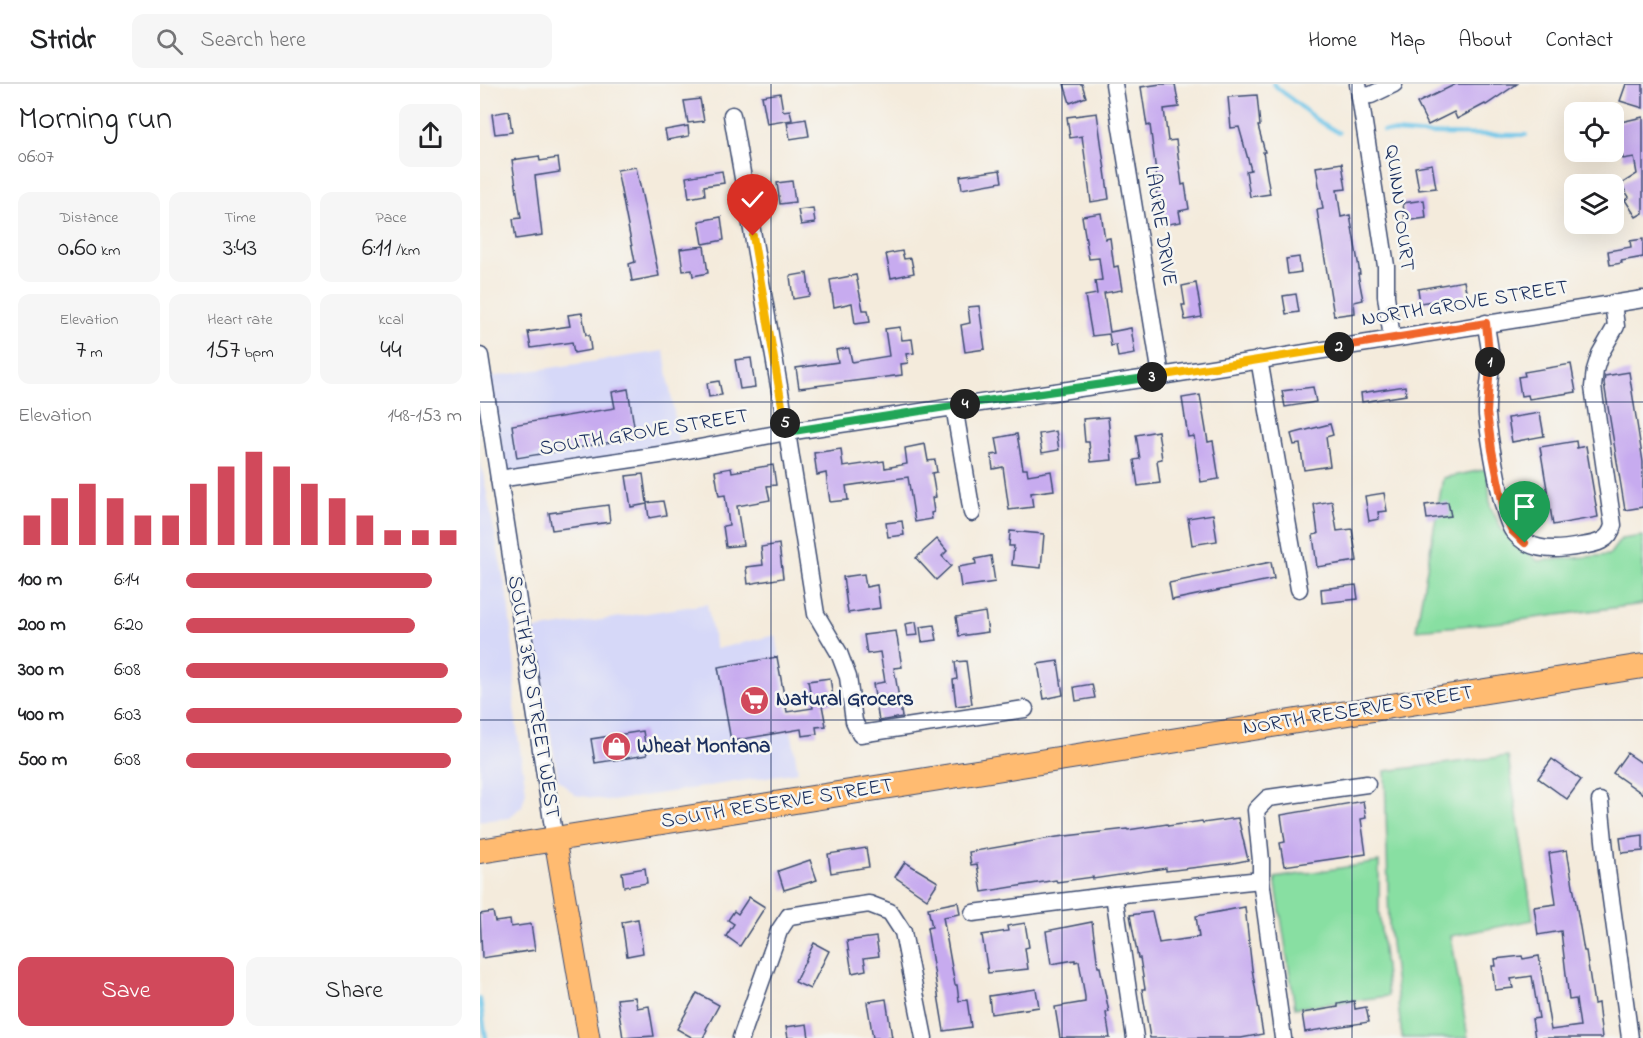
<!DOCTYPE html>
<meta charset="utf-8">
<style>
:root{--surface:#fff;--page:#f6f6f6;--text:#202124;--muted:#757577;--line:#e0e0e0;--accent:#d1495b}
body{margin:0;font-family:"Indie Flower",sans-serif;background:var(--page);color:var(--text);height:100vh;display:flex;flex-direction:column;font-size:22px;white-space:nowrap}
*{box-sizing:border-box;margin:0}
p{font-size:20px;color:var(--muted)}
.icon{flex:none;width:33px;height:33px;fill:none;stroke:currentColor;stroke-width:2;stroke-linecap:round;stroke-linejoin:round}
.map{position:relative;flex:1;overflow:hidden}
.side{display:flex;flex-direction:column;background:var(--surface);width:480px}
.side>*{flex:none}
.fabs{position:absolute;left:1084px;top:18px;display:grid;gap:12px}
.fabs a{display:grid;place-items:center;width:60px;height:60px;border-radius:12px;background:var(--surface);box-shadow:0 6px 24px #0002;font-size:30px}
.pin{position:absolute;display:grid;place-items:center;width:51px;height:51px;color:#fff;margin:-62px -26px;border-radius:50% 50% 50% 0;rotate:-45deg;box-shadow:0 0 6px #0007}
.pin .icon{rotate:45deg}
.km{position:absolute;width:30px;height:30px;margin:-15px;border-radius:50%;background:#222;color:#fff;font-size:16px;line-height:30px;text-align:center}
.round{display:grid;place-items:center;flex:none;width:63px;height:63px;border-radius:12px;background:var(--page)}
.summary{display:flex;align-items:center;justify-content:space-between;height:102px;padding:0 18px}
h1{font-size:33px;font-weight:600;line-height:45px}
.stats{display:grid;grid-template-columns:repeat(3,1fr);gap:9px;height:102px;padding:6px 18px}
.stats div{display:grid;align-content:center;border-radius:12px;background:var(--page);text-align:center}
.stats b{font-size:26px;font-weight:600}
.stats small{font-size:16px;font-weight:400}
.stats p{font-size:16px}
.chart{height:168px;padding:12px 18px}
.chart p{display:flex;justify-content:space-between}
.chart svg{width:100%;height:108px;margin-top:6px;stroke:var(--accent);stroke-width:6}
.cta{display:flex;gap:12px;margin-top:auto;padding:12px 18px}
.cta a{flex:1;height:69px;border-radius:12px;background:var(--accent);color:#fff;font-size:24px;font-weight:600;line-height:69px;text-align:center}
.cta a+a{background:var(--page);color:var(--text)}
ul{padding:0 18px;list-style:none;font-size:20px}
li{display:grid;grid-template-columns:96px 72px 1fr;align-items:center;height:45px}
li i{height:15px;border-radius:8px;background:var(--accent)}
header{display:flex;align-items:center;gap:36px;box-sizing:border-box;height:84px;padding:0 30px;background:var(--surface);border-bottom:2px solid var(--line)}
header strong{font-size:28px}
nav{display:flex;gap:33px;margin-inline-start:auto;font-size:21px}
.search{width:420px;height:54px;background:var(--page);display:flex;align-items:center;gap:15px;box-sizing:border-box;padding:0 21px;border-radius:12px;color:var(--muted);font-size:22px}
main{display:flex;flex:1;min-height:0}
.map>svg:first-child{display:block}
.built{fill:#d6d8f8}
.green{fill:#88dfa2;stroke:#528780;stroke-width:1.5}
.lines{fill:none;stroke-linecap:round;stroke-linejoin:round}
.stream{stroke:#6bc4e8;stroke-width:4}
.building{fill:#c7abef}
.minor-casing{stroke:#3c4b71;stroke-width:19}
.major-casing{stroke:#3c4b71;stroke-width:23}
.highway-casing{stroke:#3c4b71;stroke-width:26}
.minor{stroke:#fff;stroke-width:16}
.major{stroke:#ffbb71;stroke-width:21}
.highway{stroke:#ffbb71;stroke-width:24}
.split-1-casing{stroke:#fff;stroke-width:12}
.split-2-casing{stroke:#fff;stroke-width:12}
.split-3-casing{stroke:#fff;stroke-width:12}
.split-4-casing{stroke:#fff;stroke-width:12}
.split-5-casing{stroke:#fff;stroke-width:12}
.split-6-casing{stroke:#fff;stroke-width:12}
.split-1{stroke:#f0652b;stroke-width:8}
.split-2{stroke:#f0652b;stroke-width:8}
.split-3{stroke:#f5b400;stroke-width:8}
.split-4{stroke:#22a559;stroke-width:8}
.split-5{stroke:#22a559;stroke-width:8}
.split-6{stroke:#f5b400;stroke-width:8}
.grid{fill:none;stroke:#1b2f5e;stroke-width:1.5;stroke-opacity:0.55}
.labels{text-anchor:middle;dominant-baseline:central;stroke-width:5;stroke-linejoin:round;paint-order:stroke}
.street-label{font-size:21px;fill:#1b2f5e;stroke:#f6f6f2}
.poi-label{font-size:21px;font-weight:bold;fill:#1b2f5e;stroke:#f6f6f2;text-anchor:start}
</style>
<header>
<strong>Stridr</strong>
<div class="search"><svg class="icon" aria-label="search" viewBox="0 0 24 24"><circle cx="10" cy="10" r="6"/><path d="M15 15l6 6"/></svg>Search here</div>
<nav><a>Home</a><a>Map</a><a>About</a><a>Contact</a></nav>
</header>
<main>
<section class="side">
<div class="summary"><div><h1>Morning run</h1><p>06:07</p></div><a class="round"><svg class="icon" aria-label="share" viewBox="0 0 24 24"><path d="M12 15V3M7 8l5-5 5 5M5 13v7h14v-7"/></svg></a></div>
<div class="stats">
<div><p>Distance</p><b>0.60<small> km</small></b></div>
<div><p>Time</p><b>3:43</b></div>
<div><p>Pace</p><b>6:11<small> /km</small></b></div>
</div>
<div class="stats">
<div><p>Elevation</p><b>7<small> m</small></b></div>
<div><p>Heart rate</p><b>157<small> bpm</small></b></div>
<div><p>kcal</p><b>44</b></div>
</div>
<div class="chart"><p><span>Elevation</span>148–153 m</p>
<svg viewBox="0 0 160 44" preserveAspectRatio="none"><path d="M5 44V32M15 44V25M25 44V19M35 44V25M45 44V32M55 44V32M65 44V19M75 44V12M85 44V6M95 44V12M105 44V19M115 44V25M125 44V32M135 44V38M145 44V38M155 44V38"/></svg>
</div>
<ul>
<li><b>100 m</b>6:14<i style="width:89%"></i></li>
<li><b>200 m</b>6:20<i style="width:83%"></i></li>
<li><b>300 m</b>6:08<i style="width:95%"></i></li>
<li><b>400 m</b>6:03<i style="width:100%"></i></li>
<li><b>500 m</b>6:08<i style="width:96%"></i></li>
</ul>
<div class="cta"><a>Save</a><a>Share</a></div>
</section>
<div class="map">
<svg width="1163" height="954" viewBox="0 0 1163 954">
<rect width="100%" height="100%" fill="#f6f6f2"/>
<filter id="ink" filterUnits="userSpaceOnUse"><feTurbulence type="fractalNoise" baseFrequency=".0167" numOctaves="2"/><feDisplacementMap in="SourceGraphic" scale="12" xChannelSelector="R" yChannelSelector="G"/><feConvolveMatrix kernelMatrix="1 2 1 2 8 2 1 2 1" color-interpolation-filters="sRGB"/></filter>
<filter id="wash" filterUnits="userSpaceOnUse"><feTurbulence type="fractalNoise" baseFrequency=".008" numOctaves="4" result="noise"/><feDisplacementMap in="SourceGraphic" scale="24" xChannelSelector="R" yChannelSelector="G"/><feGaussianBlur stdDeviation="1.35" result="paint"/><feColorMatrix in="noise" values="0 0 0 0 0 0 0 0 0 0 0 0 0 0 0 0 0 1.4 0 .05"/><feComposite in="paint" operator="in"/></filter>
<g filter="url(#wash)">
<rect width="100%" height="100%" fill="#f4ebdc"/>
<!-- built -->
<g class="built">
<polygon points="184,267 201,372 26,399 10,293"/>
<polygon points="0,374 28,517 35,584 34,624 46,707 42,722 29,734 0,737"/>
<polygon points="227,520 236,565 296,551 318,688 132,717 95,711 78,695 54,546"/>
</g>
<!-- green -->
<g class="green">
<polygon points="1008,385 1010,422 1022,446 1058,477 1129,471 1141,455 1163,452 1163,520 1024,538 936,546 963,394"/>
<polygon points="1028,672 1053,836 971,852 988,954 922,954 909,842 905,687"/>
<polygon points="899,778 899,828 908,912 815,924 795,794"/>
</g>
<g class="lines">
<!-- stream -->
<g class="stream">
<polyline points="793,0 837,36 859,49"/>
<polyline points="903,47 939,50 1046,51"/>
<polyline points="0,915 6,954"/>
</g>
</g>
<g id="blocks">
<!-- building -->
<g class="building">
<polygon points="584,0 602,0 606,13 590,19"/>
<polygon points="681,0 695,0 699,23 684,25 688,57 696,56 702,101 705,100 709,125 699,127 701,138 682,141 676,105 678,104 670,41 667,42 661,3"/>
<polygon points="976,0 1037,0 1006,21 1005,20 977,35 974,28 948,41 937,19"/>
<polygon points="1146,0 1163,0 1163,24 1140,17"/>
<polygon points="300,9 303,27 310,26 312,36 287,40 282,12"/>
<polygon points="777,11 780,42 778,42 785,68 783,68 790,110 770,113 766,87 771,86 759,43 751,44 748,13"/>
<polygon points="220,15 224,37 208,39 204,17"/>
<polygon points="29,27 32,48 15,50 12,30"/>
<polygon points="617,29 629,115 611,118 602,52 590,54 587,33"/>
<polygon points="1163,33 1163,129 1156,133 1145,116 1149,113 1141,100 1157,90 1154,73 1143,75 1136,39"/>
<polygon points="326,35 329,52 310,55 307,38"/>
<polygon points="208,42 209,52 187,56 185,46"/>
<polygon points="59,72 60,77 78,74 80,88 55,92 62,151 36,155 33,135 41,134 32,76"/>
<polygon points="862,79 866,105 857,106 861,133 870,131 880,190 878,190 883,216 874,218 875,229 854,232 837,126 843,125 836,83"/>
<polygon points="952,80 956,104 939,106 935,83"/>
<polygon points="156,83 179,192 152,197 149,180 155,178 137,86"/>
<polygon points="520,86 522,98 482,105 480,92"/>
<polygon points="242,87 244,99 224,102 225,111 209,114 206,93"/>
<polygon points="312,97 315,118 300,120 297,99"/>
<polygon points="944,116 946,134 925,137 923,119"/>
<polygon points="333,124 335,139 321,141 318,126"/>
<polygon points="621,129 625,155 630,154 634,183 638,182 642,206 624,209 630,248 651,244 655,270 638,273 636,261 631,262 629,250 612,252 605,212 617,210 615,197 622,196 619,174 609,175 602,132"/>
<polygon points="241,133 244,156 223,160 219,137"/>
<polygon points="1163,155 1163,173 1141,177 1142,179 1130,181 1128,167 1151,163 1150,157"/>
<polygon points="224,162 228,189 213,192 212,186 203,187 200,165"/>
<polygon points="422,167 424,175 431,174 434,189 411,194 406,170"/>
<polygon points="819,173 821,188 808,190 806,175"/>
<polygon points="327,189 330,212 313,215 310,192"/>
<polygon points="376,191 383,226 388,226 390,238 375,240 372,219 354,223 350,196"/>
<polygon points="984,197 987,212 940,219 938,205"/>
<polygon points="716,199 722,233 705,236 702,221 705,221 702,202"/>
<polygon points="816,210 819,228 806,230 803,212"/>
<polygon points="499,222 505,265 485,268 481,241 490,239 488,223"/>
<polygon points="102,229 106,251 109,251 111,266 94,269 92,258 51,264 48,248 90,242 88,231"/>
<polygon points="420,243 422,256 432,255 434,269 426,270 428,279 421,280 422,291 319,304 316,284 358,278 356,266 369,264 372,278 409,272 405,245"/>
<polygon points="271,274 275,303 260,305 255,276"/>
<polygon points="1091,280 1096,308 1049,315 1048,311 1041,312 1038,293 1045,292 1044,288"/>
<polygon points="1149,288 1163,378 1163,423 1145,426 1124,299 1125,292"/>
<polygon points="239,297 242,311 229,313 227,299"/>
<polygon points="925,302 926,311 882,318 881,309"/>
<polygon points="833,303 836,318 805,323 802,307"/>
<polygon points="148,305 156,354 37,374 32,341 135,324 132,308"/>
<polygon points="720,311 728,358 733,357 739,395 721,398 714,352 708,353 702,314"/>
<polygon points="1060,329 1064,352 1032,358 1028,334"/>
<polygon points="628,333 632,376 611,378 609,358 605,358 603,335"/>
<polygon points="850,340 853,351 846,353 850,382 824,386 820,360 814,361 811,350"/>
<polygon points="576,347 579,366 562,369 559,350"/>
<polygon points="678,347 682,375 677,376 680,399 658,402 654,376 660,375 656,351"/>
<polygon points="537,350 543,385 547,385 548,391 571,387 574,406 551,409 553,423 529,426 523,383 513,385 511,371 519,370 516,354"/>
<polygon points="1096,357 1097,364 1106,362 1118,433 1073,441 1060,363"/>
<polygon points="445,360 448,377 455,376 457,388 452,389 456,413 452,414 454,428 451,429 452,435 435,438 428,393 366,402 368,416 350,418 346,389 337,391 334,369 361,365 363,383 404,377 405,384 427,380 425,364"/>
<polygon points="293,381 296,401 287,402 290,416 257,422 263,461 246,463 243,442 249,441 245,411 239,412 235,387 251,384 252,388"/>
<polygon points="163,390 167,419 183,417 186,431 169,434 167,420 151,423 146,392"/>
<polygon points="904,409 907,427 898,428 899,435 889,437 885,412"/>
<polygon points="852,417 857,447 872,445 877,477 837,483 833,451 838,450 834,420"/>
<polygon points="968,418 971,432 947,435 945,421"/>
<polygon points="128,421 130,438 72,446 69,429"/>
<polygon points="733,430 737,457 712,461 708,434"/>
<polygon points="422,437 424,451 408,453 406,439"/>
<polygon points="530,447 564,450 561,484 532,481 534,462 529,462"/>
<polygon points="457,455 467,467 462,472 471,482 456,496 436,474"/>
<polygon points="299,460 303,494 268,500 266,483 283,481 281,463"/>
<polygon points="511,472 515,498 481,503 478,483 496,480 495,475"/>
<polygon points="791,478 794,495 692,516 689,499"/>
<polygon points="384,490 386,503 397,501 400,524 368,529 363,493"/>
<polygon points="876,501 878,515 842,519 841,505"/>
<polygon points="505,528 508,548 479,552 476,533"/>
<polygon points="436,538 438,551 427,552 425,540"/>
<polygon points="454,541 457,556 442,558 440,543"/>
<polygon points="416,547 422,583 414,584 422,633 399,637 393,600 405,598 400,568 387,570 384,551"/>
<polygon points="297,573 307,628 333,624 328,597 350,594 354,619 342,621 346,642 336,643 337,650 322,652 321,645 251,657 238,583"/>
<polygon points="486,577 492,620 476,622 473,596 477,595 475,578"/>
<polygon points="578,577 583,611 564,615 558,580"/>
<polygon points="612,600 615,614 596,617 594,603"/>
<polygon points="163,647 167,671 115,679 111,655"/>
<polygon points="1147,669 1163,680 1163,710 1133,689"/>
<polygon points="1072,675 1101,696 1087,715 1058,694"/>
<polygon points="883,717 886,734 881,735 886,770 804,782 800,759 805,758 801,731"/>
<polygon points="758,734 768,776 753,779 686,787 686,784 613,795 613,793 577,798 576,796 502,808 497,780 491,781 489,768 577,753 647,745 648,746 687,740 688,742 722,737 723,739"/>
<polygon points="1163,751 1163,767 1142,769 1140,754"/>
<polygon points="386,764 389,783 351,789 348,770"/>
<polygon points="1087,766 1104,867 1106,867 1114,920 1118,919 1122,954 1055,954 1052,935 1059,934 1052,892 1031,895 1033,904 1015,906 1012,882 1016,882 1015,875 1042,872 1043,875 1059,872 1071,946 1100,942 1096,915 1089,916 1081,847 1058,851 1054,823 1076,820 1069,769"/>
<polygon points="330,776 337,796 304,806 298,787"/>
<polygon points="425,778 458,798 447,815 415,793"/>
<polygon points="165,784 167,799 144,803 142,788"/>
<polygon points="269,813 285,823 260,862 246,852 254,840 248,836 254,827 258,830"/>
<polygon points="478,818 480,830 463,833 475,901 477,901 479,917 487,916 491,943 464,947 447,844 452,843 448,824"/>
<polygon points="765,823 772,885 783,950 761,954 670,954 662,905 665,905 660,874 658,874 650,831 672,828 679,859 719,853 716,832"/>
<polygon points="13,828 15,838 30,836 31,843 51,840 55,866 2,874 0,830"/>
<polygon points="158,835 163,869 147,872 142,838"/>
<polygon points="612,838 618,883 620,883 629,928 626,929 630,954 580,954 575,923 605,918 605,913 599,877 595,878 595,876 571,880 566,847"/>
<polygon points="545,839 549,863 545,864 548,885 508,889 502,851 528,847 527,842"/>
<polygon points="396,853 399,872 384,874 386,886 372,889 367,857"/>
<polygon points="334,859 349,867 330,905 315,898"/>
<polygon points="556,905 559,923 511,930 509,912"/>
<polygon points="217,909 239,921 226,945 227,946 223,954 213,954 197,945"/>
<polygon points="155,913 157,924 169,922 174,952 143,954 137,915"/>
<polygon points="406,915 412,954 393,954 387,918"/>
<polygon points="874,917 875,925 886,923 889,938 825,948 822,929 858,923 858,920"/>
<polygon points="327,940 329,954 308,954 306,943"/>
</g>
</g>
</g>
<g filter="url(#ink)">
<use href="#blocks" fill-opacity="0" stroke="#3c4b71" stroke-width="1.5"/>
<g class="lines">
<defs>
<g id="minor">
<polyline points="634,0 681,292"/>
<polyline points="878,0 906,182 906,212 912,254"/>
<polyline points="880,12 891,11 914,0"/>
<polyline points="252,31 307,348 336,530 359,569 368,593 374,637 380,650 545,625"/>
<path d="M1006,239C1007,251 1010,263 1011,275C1011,294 1006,312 1007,331C1009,352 1022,433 1033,447C1037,452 1043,457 1047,459C1063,468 1084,465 1101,462C1116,460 1130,457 1133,441L1113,303L1115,286L1120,270L1136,242L1133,219"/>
<polyline points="0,272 75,756"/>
<polyline points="779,275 819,505"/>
<polyline points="474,322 492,429"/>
<polyline points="19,395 186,370 307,348 681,292 1163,215"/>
<polyline points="1120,717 1127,786 1150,954"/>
<polyline points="634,811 655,954"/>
<polyline points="493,829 634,811 781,796"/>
<polyline points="261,954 299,847 309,832 389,820 410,828 423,848 444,954"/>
<polyline points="803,954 781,796 781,777 776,726 788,714 887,700"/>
</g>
<polyline id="major" points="75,756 109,954"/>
<polyline id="highway" points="0,767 1163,582"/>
</defs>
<!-- minor casing -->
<use href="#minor" class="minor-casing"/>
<!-- major casing -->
<use href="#major" class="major-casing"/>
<!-- highway casing -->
<use href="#highway" class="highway-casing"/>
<!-- minor -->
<use href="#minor" class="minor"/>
<!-- major -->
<use href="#major" class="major"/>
<!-- highway -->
<use href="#highway" class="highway"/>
</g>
</g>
<g class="lines" filter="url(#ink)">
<defs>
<polyline id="split-1" points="1010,278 1007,329 1012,366 1025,431 1032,447 1045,459"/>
<polyline id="split-2" points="859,263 1006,239 1010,278"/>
<polyline id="split-3" points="672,293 859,263"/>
<polyline id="split-4" points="485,320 672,293"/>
<polyline id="split-5" points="305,339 307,348 485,320"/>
<polyline id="split-6" points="273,152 305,339"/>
</defs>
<!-- split-1 casing -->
<use href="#split-1" class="split-1-casing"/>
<!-- split-2 casing -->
<use href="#split-2" class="split-2-casing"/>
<!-- split-3 casing -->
<use href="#split-3" class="split-3-casing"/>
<!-- split-4 casing -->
<use href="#split-4" class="split-4-casing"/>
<!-- split-5 casing -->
<use href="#split-5" class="split-5-casing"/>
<!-- split-6 casing -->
<use href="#split-6" class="split-6-casing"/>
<!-- split-1 -->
<use href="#split-1" class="split-1"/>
<!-- split-2 -->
<use href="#split-2" class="split-2"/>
<!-- split-3 -->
<use href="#split-3" class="split-3"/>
<!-- split-4 -->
<use href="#split-4" class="split-4"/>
<!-- split-5 -->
<use href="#split-5" class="split-5"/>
<!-- split-6 -->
<use href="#split-6" class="split-6"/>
</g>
<!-- grid -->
<path class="grid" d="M291,0V954M582,0V954M872,0V954M0,318H1163M0,636H1163"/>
<!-- icons -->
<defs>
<symbol id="supermarket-disc" viewBox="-11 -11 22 22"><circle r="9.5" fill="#d1495b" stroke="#f6f6f2"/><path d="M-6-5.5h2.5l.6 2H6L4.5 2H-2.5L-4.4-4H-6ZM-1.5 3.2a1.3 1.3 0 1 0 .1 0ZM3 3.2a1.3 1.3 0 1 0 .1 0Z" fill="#fff"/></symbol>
<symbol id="shop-disc" viewBox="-11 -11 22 22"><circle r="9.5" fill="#d1495b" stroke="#f6f6f2"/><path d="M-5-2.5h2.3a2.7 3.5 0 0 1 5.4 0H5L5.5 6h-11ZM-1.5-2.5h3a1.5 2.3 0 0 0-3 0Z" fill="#fff"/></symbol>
</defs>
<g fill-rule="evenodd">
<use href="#supermarket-disc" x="258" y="600" width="33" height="33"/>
<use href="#shop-disc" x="120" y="646" width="33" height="33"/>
</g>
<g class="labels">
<!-- street labels -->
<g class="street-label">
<text transform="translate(919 124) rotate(83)">QUINN COURT</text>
<text transform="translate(680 142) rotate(81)">LAURIE DRIVE</text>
<text transform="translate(985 220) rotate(-9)">NORTH GROVE STREET</text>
<text transform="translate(164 349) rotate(-9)">SOUTH GROVE STREET</text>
<text transform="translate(53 613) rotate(81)">SOUTH 3RD STREET WEST</text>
<text transform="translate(878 627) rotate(-9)">NORTH RESERVE STREET</text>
<text transform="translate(297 720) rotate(-9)">SOUTH RESERVE STREET</text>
</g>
<!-- poi labels -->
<g class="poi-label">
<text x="296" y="616">Natural Grocers</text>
<text x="157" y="663">Wheat Montana</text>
</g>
</g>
</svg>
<div class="fabs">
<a><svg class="icon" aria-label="locate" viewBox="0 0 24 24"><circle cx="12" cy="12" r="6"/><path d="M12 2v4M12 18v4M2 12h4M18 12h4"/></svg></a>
<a><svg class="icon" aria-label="layers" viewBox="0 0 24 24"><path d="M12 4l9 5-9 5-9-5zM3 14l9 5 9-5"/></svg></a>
</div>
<div class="pin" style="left:1045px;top:459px;background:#1e9e55"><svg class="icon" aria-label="arrive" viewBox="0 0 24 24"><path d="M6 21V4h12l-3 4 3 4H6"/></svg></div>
<div class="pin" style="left:273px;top:152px;background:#d93025"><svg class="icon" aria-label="check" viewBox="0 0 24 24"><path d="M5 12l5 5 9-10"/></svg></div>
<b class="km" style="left:1010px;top:278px">1</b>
<b class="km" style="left:859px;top:263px">2</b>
<b class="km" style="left:672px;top:293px">3</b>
<b class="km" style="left:485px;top:320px">4</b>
<b class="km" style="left:305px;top:339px">5</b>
</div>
</main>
